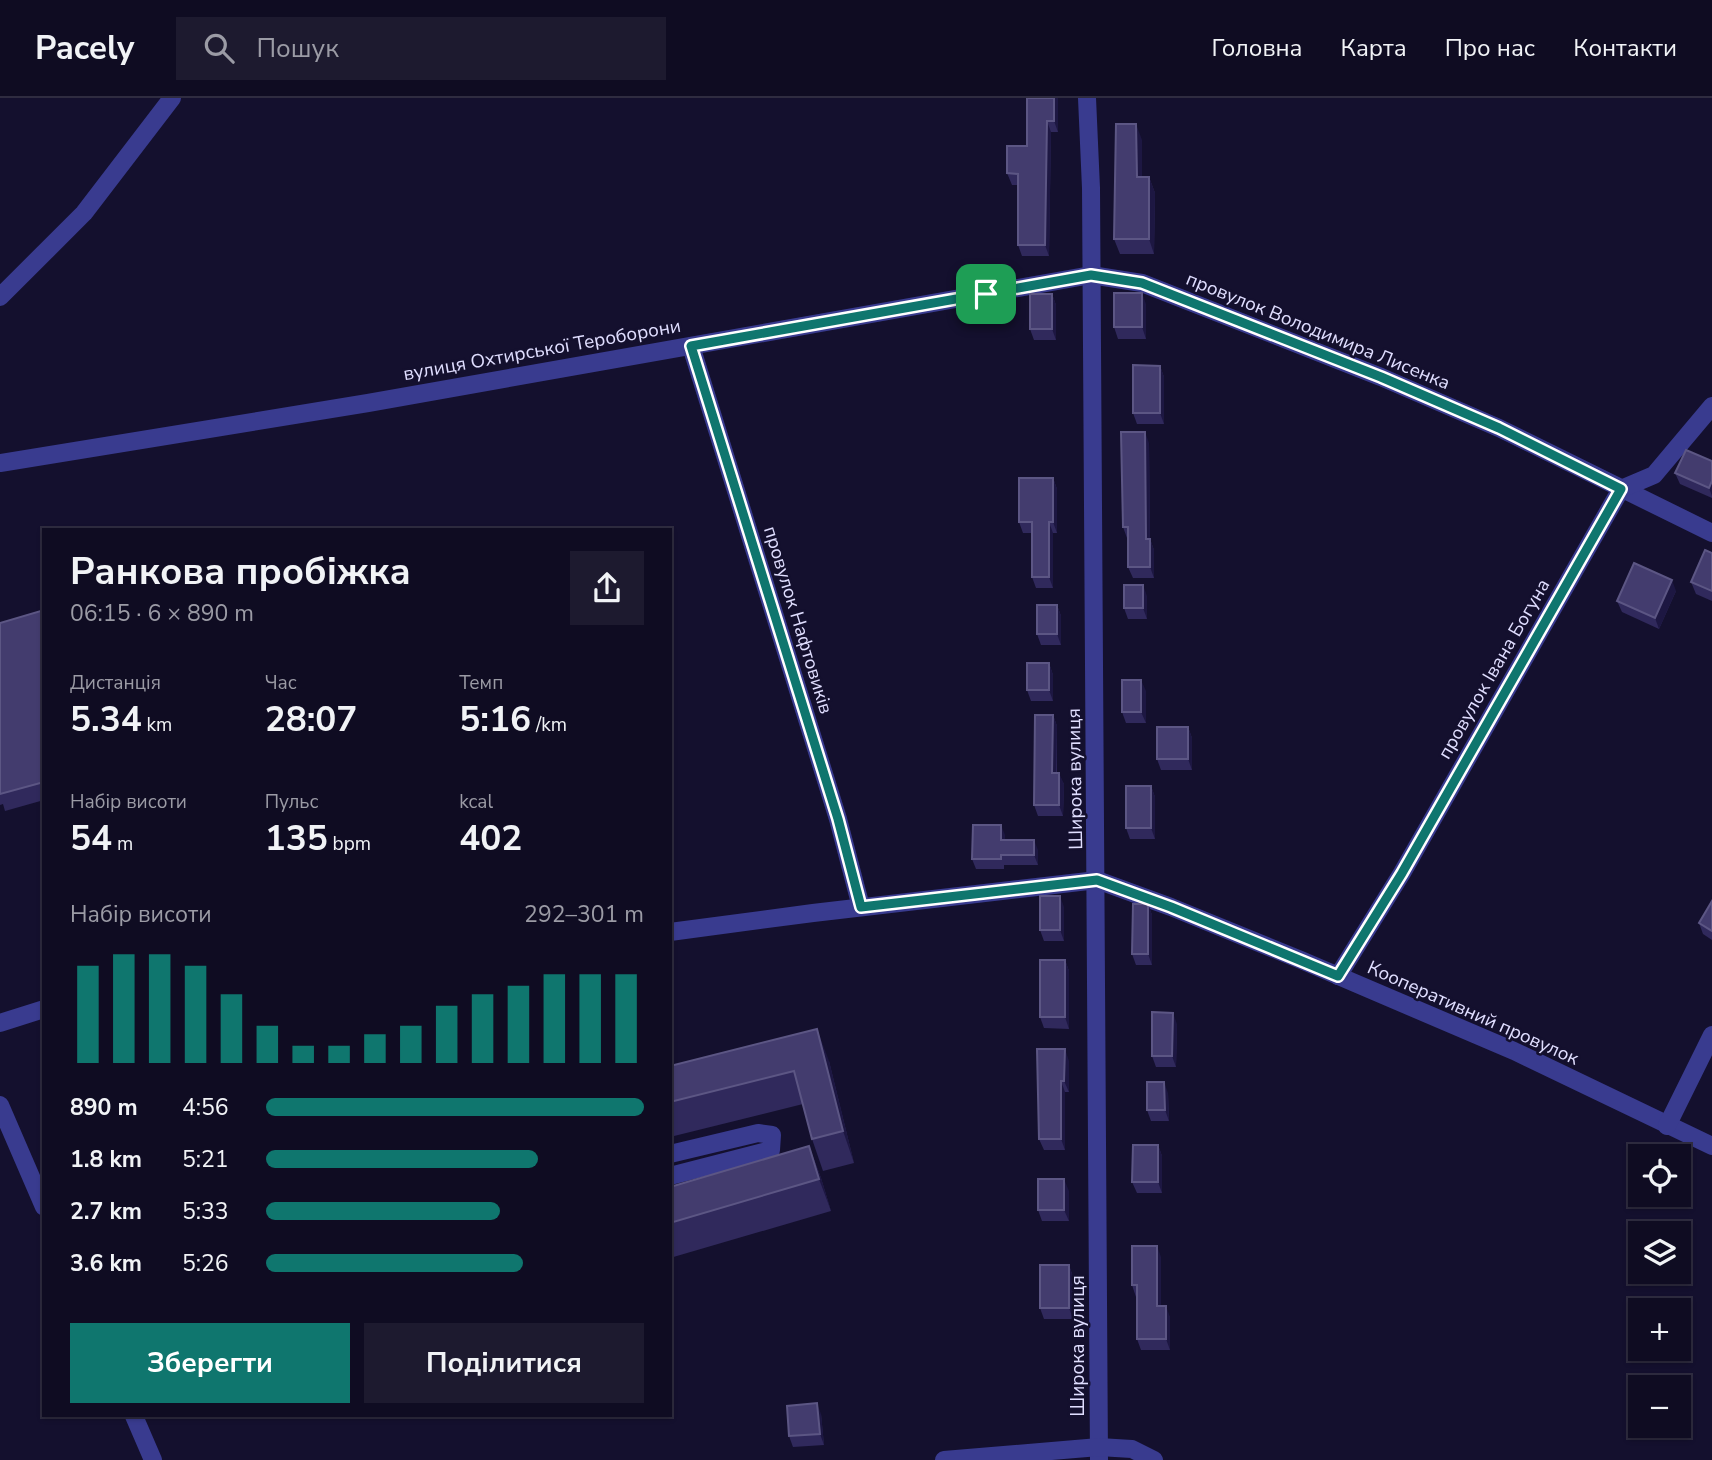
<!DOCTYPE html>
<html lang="uk">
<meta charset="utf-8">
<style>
:root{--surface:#0f0c22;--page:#1d1a2f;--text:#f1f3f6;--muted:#9b9ba5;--line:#2f2c40;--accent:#0f766e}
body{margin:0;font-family:"Nunito Sans",sans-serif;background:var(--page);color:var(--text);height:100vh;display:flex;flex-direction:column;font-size:26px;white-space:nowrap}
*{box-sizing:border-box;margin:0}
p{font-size:23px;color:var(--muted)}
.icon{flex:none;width:38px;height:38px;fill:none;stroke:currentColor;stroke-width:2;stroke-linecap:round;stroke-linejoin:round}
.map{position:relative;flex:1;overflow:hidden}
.panel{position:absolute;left:42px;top:430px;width:630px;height:889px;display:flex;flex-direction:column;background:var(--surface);border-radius:0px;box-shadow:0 2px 5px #0004,0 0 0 2px var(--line)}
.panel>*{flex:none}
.tools{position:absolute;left:1628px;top:1046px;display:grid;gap:14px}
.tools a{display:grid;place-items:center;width:63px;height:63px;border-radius:0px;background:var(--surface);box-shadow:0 2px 5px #0004,0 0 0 2px var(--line);font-size:35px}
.pin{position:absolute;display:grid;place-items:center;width:60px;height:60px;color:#fff;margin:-30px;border-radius:14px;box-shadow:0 4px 10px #0006}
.round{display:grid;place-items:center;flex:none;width:74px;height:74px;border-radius:0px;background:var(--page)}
.overview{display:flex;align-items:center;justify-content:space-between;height:119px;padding:0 28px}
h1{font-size:38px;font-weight:700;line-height:52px}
.figures{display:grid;grid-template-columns:repeat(3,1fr);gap:10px;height:119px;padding:7px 28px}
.figures div{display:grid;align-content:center}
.figures b{font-size:35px;font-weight:700}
.figures small{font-size:19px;font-weight:400}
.figures p{font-size:19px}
.chart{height:196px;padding:14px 28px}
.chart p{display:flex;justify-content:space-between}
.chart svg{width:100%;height:126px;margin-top:7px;stroke:var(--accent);stroke-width:6}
.cta{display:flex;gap:14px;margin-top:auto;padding:14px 28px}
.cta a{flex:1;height:80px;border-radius:0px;background:var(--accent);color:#fff;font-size:28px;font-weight:700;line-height:80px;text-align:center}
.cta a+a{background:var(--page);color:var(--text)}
ul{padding:0 28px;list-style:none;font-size:23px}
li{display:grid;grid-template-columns:112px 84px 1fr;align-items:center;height:52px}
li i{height:18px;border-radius:9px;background:var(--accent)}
header{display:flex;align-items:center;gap:42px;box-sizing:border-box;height:98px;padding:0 35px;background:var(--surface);border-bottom:2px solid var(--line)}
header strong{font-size:33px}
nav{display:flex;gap:38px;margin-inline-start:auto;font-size:24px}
.search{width:490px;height:63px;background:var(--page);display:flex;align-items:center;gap:18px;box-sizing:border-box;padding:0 24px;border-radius:0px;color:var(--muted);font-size:26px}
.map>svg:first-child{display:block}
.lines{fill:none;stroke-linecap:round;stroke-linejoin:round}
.minor{stroke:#393b8f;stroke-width:18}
.wall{fill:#30295c}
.shaded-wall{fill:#1d1742}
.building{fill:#433c6e;stroke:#5c5684;stroke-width:2}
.route-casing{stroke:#fff;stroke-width:14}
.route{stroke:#0f766e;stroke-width:9}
.labels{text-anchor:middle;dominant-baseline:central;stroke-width:5;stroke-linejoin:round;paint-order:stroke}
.street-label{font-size:19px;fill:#e0deff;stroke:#14102e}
</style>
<header>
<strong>Pacely</strong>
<div class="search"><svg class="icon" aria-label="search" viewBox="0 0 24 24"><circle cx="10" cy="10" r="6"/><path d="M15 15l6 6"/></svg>Пошук</div>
<nav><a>Головна</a><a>Карта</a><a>Про нас</a><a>Контакти</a></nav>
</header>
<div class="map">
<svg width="1712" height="1362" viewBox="0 0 1712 1362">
<rect width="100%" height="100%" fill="#14102e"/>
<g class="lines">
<!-- minor -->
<g class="minor">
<polyline points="1087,0 1091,90 1099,1362"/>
<polyline points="0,199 84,115 172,0"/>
<polyline points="691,248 838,721 861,809"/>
<polyline points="0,365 368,305 1091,177 1142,185 1381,279 1499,330 1712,435"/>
<polyline points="670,834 813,815 1097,782 1171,809 1301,862 1514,953 1712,1048"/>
<polyline points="1338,878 1402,775 1621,391 1654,377 1712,308"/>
<polyline points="0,925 44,911"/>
<polyline points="0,1007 44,1109"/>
<polyline points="1667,1028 1712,937"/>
<polyline points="670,1056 758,1035 772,1037 771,1052 670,1078"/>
<polyline points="134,1318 153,1362"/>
<polyline points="944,1362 1099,1349 1132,1351 1154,1362"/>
</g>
</g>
<!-- wall -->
<g class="wall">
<polygon points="1027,0 1058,0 1058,34 1051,34 1049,158 1022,158 1018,147 1018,87 1012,87 1007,75 1027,48"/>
<polygon points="1142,42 1142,79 1149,79 1155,95 1154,156 1120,156 1114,141"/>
<polygon points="1052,196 1056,207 1056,242 1034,242 1030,231"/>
<polygon points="1146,206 1146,241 1118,241 1114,229"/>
<polygon points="1160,268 1164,279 1164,326 1137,326 1133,315"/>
<polygon points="1149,345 1150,441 1154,452 1154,480 1133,480 1128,469 1128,440 1127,440 1123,429"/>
<polygon points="1712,363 1712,400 1680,386 1675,375"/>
<polygon points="1053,380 1057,391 1057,435 1053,435 1053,490 1036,490 1032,479 1032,435 1023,435 1019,424"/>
<polygon points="1712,455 1712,503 1696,496 1691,484"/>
<polygon points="1676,493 1659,531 1622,514 1617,503"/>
<polygon points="1147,498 1147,521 1128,521 1124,510"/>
<polygon points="1057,507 1061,518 1061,547 1041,547 1037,536"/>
<polygon points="44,512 44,702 5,713 3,706 0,707 0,525"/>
<polygon points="1049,565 1053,577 1053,603 1031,603 1027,592"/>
<polygon points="1146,593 1146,625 1126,625 1122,614"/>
<polygon points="1053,617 1057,628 1057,675 1064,686 1063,718 1038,718 1034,707"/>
<polygon points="1188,629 1192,640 1192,672 1161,672 1157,661"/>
<polygon points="1151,688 1155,699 1155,741 1130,741 1126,730"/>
<polygon points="1005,737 1005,742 1038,752 1038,767 1004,767 1004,771 976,771 972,761"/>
<polygon points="1712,803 1712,842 1703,836 1699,825"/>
<polygon points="1148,806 1152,817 1152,867 1136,867 1132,856"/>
<polygon points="1064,809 1064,843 1044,843 1040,832"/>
<polygon points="1065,862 1069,873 1069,931 1044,930 1040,919"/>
<polygon points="1177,926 1176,969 1156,969 1152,958"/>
<polygon points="829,963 854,1065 823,1073 812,1041 803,1006 670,1039 670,968"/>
<polygon points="1069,963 1069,994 1065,994 1065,1052 1044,1052 1039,1041"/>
<polygon points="1168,995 1169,1023 1151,1023 1147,1012"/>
<polygon points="1158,1047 1162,1058 1162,1095 1137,1095 1132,1084"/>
<polygon points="809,1048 821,1080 831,1113 670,1160 670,1089"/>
<polygon points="1069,1093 1069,1123 1042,1123 1038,1112"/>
<polygon points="1161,1159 1161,1208 1170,1219 1170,1252 1141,1252 1137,1241 1137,1199 1136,1199 1132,1187"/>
<polygon points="1069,1167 1073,1179 1073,1221 1044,1221 1040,1210"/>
<polygon points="821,1316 824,1347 793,1349 789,1338"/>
</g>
<!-- shaded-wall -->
<g class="shaded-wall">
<polygon points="1054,0 1058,0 1058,34 1054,23"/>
<polygon points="1047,23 1051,34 1049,158 1045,147"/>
<polygon points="1136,26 1142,42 1142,95 1137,79"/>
<polygon points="1149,79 1155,95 1154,156 1149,141"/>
<polygon points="1142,195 1146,206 1146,241 1142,229"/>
<polygon points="1052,196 1056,207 1056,242 1052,231"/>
<polygon points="1160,268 1164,279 1164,326 1160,315"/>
<polygon points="1145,334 1149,345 1150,450 1150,441 1154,452 1154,480 1150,469 1146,441"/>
<polygon points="1053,380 1057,391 1057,435 1053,424"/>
<polygon points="1712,383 1712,398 1709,390"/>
<polygon points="1049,424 1053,435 1053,490 1049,479"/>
<polygon points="1672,482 1676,493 1659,531 1655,520"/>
<polygon points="1143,487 1147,498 1147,521 1143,510"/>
<polygon points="1057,507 1061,518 1061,547 1057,536"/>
<polygon points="1049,565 1053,577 1053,603 1049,592"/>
<polygon points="1141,582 1146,593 1146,625 1141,614"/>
<polygon points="1053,617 1057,628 1056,686 1052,675"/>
<polygon points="1188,629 1192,640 1192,672 1188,661"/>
<polygon points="1059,675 1064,686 1063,718 1059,707"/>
<polygon points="1151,688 1155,699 1155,741 1151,730"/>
<polygon points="1001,727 1005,737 1005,752 1001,742"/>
<polygon points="1034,742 1038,752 1038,767 1034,757"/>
<polygon points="1060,798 1064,809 1064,843 1060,832"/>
<polygon points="1148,806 1152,817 1152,867 1148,856"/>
<polygon points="1065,862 1069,873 1069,931 1065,919"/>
<polygon points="1173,915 1177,926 1176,969 1172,958"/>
<polygon points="817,931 829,963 854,1065 843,1033"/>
<polygon points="1065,951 1069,963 1069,994 1064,983"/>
<polygon points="1061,983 1065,994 1065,1052 1061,1041"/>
<polygon points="1164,984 1168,995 1169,1023 1165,1012"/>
<polygon points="1158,1047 1162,1058 1162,1095 1158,1084"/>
<polygon points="809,1048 821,1080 831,1113 819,1081"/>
<polygon points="1064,1081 1069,1093 1069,1123 1064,1112"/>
<polygon points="1157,1148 1161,1159 1161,1219 1157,1208"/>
<polygon points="1069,1167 1073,1179 1073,1221 1069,1210"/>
<polygon points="1166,1208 1170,1219 1170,1252 1166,1241"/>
<polygon points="817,1305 821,1316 824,1347 820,1336"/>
</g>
<!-- building -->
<g class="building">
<polygon points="1027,0 1054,0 1054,23 1047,23 1045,147 1018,147 1018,76 1007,75 1007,48 1027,48"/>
<polygon points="1116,26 1136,26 1137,79 1149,79 1149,141 1114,141"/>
<rect x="1114" y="195" width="28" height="34"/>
<rect x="1030" y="196" width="22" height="35"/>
<polygon points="1133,267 1160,268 1160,315 1133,315"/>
<polygon points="1121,334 1145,334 1146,441 1150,441 1150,469 1128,469 1128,429 1123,429"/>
<polygon points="1686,352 1712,363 1712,383 1709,390 1675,375"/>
<polygon points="1019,380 1053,380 1053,424 1049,424 1049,479 1032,479 1032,424 1019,424"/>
<polygon points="1705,452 1712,455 1712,493 1691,484"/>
<polygon points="1634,465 1672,482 1655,520 1617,503"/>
<rect x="1124" y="487" width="19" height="23"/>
<rect x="1037" y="507" width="20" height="29"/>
<polygon points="44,512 44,684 0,696 0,525"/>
<rect x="1027" y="565" width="22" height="27"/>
<rect x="1122" y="582" width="19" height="32"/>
<polygon points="1035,617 1053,617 1052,675 1059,675 1059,707 1034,707"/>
<rect x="1157" y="629" width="31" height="32"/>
<rect x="1126" y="688" width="25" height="42"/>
<polygon points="973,727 1001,727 1001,742 1034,742 1034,757 1001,757 1001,761 972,761"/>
<rect x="1040" y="798" width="20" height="34"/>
<polygon points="1712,803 1712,833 1699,825"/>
<polygon points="1133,806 1148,806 1148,856 1132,856"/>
<rect x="1040" y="862" width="25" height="57"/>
<polygon points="1152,914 1173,915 1172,958 1152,958"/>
<polygon points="817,931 843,1033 812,1041 794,973 670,1004 670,968"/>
<polygon points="1037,951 1065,951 1064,983 1061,983 1061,1041 1039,1041"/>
<polygon points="1147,984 1164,984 1165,1012 1147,1012"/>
<polygon points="1133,1047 1158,1047 1158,1084 1132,1084"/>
<polygon points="809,1048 819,1081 670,1125 670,1089"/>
<rect x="1038" y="1081" width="26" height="31"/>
<polygon points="1132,1148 1157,1148 1157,1208 1166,1208 1166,1241 1137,1241 1137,1187 1132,1187"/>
<rect x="1040" y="1167" width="29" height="43"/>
<polygon points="817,1305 820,1336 789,1338 787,1308"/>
</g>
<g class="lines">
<defs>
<polygon id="route" points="1091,177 1142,185 1381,279 1499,330 1621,391 1402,775 1338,878 1171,809 1097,782 861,809 838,721 691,248"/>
</defs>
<!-- route casing -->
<use href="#route" class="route-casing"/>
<!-- route -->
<use href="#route" class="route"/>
</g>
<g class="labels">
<!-- street labels -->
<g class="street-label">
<text transform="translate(1318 233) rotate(22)">провулок Володимира Лисенка</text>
<text transform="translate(542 252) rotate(-10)">вулиця Охтирської Тероборони</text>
<text transform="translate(798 522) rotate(73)">провулок Нафтовиків</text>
<text transform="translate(1494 571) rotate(-60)">провулок Івана Богуна</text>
<text transform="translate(1075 681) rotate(-91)">Широка вулиця</text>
<text transform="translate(1473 915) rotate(24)">Кооперативний провулок</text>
<text transform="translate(1078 1248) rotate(-90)">Широка вулиця</text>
</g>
</g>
</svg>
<div class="tools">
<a><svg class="icon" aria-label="locate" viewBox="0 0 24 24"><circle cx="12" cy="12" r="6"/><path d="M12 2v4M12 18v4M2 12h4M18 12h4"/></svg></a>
<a><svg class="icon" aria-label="layers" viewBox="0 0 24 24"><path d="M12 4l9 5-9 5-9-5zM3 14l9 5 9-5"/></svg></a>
<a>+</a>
<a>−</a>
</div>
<div class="pin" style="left:986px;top:196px;background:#1e9e55"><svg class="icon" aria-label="arrive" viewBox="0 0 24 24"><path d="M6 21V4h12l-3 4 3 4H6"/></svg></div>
<section class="panel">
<div class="overview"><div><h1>Ранкова пробіжка</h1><p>06:15 · 6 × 890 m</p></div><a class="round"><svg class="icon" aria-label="share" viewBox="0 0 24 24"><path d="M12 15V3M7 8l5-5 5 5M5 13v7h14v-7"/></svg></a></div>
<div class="figures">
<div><p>Дистанція</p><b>5.34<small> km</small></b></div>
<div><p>Час</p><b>28:07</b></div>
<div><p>Темп</p><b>5:16<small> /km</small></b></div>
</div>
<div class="figures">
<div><p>Набір висоти</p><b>54<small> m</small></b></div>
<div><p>Пульс</p><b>135<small> bpm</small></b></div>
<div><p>kcal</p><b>402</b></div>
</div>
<div class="chart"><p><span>Набір висоти</span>292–301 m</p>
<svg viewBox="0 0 160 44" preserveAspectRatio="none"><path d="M5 44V10M15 44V6M25 44V6M35 44V10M45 44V20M55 44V31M65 44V38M75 44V38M85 44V34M95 44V31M105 44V24M115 44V20M125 44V17M135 44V13M145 44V13M155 44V13"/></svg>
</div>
<ul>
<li><b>890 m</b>4:56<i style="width:100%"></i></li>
<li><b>1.8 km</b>5:21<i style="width:72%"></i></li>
<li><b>2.7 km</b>5:33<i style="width:62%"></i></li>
<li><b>3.6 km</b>5:26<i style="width:68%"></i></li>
</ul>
<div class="cta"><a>Зберегти</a><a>Поділитися</a></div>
</section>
</div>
